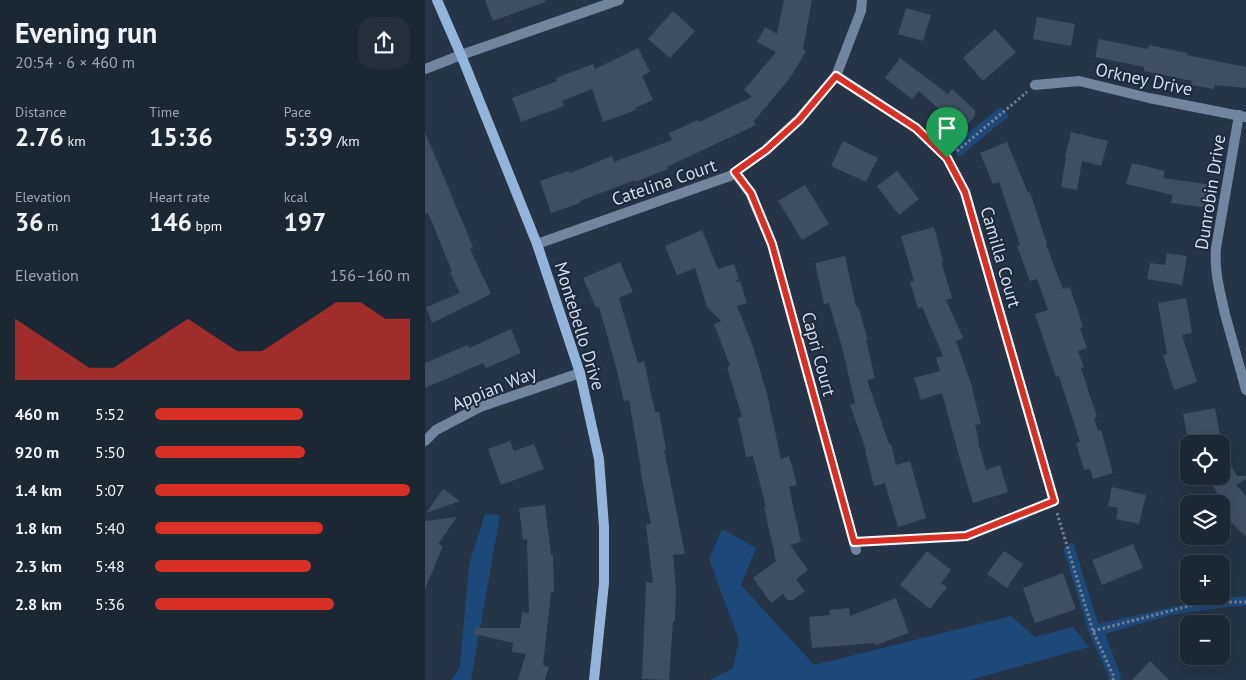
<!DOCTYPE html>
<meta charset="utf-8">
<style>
:root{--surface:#1c2734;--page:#252f3c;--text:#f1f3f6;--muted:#a0a5ac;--line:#3a444f;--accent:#d93025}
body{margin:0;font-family:"PT Sans",sans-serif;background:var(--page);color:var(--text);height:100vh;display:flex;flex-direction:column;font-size:19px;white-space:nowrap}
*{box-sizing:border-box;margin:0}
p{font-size:16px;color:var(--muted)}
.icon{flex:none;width:28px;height:28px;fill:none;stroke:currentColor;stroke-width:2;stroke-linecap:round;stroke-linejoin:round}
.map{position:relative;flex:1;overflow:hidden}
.sheet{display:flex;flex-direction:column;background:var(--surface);width:425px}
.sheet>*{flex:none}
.fabs{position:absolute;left:755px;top:435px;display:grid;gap:10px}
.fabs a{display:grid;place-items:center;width:50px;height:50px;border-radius:10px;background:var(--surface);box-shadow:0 5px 20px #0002,0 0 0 1px var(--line);font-size:25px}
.pin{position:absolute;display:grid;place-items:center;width:42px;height:42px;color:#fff;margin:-51px -21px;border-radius:50% 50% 50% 0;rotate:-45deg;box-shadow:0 0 5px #0007}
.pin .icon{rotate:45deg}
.round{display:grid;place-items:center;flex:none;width:52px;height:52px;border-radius:15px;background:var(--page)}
.overview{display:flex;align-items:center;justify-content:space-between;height:85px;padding:0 15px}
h1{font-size:28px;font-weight:600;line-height:38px}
.stats{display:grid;grid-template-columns:repeat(3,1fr);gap:8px;height:85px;padding:5px 15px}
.stats div{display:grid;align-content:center}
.stats b{font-size:25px;font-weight:600}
.stats small{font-size:14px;font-weight:400}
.stats p{font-size:14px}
.chart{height:140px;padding:10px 15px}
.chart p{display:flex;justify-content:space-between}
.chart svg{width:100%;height:90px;margin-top:5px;fill:var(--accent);opacity:.7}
ul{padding:0 15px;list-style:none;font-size:16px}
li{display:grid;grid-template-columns:80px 60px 1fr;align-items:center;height:38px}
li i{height:12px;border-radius:6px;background:var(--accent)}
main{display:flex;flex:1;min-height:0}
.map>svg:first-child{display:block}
.green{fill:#1d497a}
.building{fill:#3f4f62}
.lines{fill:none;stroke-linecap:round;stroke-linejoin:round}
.path{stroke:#727f8e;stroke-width:3;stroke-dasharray:2.5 2.5;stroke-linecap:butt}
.street{stroke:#71859e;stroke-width:10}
.secondary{stroke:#93b4db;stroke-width:10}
.route-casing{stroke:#fff;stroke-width:10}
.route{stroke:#d93025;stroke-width:6}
.labels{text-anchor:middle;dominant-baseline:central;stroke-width:4;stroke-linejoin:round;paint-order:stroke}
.street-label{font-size:18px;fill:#d3dce8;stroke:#1b2a3c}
</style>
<main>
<section class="sheet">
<div class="overview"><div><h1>Evening run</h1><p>20:54 · 6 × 460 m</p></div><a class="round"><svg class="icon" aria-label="share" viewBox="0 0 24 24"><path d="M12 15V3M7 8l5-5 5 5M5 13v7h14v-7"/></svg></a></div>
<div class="stats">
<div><p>Distance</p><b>2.76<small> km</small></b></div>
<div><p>Time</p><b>15:36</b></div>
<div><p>Pace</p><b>5:39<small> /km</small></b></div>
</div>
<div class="stats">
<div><p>Elevation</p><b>36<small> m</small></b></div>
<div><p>Heart rate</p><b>146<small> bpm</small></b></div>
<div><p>kcal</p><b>197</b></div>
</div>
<div class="chart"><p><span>Elevation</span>156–160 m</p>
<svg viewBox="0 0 160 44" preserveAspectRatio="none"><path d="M0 44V14L10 22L20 30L30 38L40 38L50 30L60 22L70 14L80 22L90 30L100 30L110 22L120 14L130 6L140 6L150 14L160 14V44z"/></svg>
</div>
<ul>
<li><b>460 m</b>5:52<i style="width:58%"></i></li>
<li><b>920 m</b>5:50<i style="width:59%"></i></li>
<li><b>1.4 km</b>5:07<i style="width:100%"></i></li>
<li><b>1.8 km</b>5:40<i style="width:66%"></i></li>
<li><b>2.3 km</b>5:48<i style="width:61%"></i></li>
<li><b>2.8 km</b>5:36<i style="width:70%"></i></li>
</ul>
</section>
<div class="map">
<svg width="821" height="680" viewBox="0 0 821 680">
<rect width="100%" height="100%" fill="#253446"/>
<!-- green -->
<g class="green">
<polygon points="576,107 584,116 534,157 526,146"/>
<path d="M601,508L604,519L552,536L527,542L459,546L457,536C478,536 499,537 519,534C548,530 574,519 601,508Z"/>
<polygon points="60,514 75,515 46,680 26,680 35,667 44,565"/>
<polygon points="297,529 331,548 316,585 389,665 586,616 610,637 648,627 664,647 545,680 285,680 308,668 314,640 284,559"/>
<polygon points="648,542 673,624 779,600 821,596 821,606 810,606 745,615 680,634 696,676 695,680 683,680 684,678 663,629 638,548"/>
</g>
<!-- building -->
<g class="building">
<polygon points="60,0 120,0 120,2 68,21"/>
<polygon points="359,0 387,0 378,49 381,51 365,78 329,121 331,125 242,167 243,169 210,182 210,180 155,201 155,203 126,213 115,181 144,171 145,173 187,156 189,162 247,140 244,133 273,120 274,122 327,97 319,90 351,52 332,42 340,27 352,34"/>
<polygon points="481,8 506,15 498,41 473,34"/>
<polygon points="248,11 270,31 245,58 223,39"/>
<polygon points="612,17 650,24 646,46 608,39"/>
<polygon points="570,29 591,52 558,81 538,58"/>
<polygon points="674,39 723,49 724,45 762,53 762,55 821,67 821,88 790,85 789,89 766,85 767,81 719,71 719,67 670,57"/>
<polygon points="213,48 225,72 217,76 228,100 210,108 211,110 178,122 167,89 137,101 139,106 96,122 87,98 132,81 131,78 168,64 170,69"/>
<polygon points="475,58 523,94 527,89 550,110 550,116 537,130 494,91 487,99 460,78"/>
<polygon points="0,132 48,247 45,249 66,294 7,323 1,307 35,293 25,272 27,271 3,213 0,214"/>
<polygon points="646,132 683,141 676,166 657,161 652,190 636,187 641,157 640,157"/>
<polygon points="418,141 453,158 441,182 406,166"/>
<polygon points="582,142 603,193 605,192 622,244 621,245 638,289 645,287 658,327 655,328 662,348 653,351 659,367 656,368 672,417 669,418 673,431 676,430 688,473 668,479 665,469 659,470 651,443 655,442 634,376 631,377 610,314 623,310 612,279 605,281 592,246 595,245 574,182 568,184 555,153"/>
<polygon points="707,163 740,171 738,178 788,185 785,208 746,203 748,195 701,184"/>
<polygon points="472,171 494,199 474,215 452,186"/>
<polygon points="380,185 404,224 377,240 353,201"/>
<polygon points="509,227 518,261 516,261 527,298 521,300 538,338 531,341 548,389 547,389 556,424 550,425 554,441 553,442 561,470 575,465 583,492 548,503 536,463 517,393 496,400 489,378 515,371 511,358 518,356 497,307 493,309 485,282 489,281 476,236"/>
<polygon points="277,230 293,269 309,264 314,279 309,282 315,281 322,303 312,306 327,344 342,394 356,459 364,456 372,485 364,487 376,542 365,545 383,570 371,579 380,591 368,600 362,600 358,594 346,603 328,578 351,561 339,507 341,507 328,456 321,457 313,418 317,417 302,367 305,366 289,324 296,321 282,307 270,268 252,275 240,246"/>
<polygon points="742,253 762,256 757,285 722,279 725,263 740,265"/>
<polygon points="420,256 431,307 433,306 443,340 441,340 450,378 442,380 464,444 466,444 471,465 485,461 501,518 473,527 460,483 449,486 440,450 441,450 425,405 430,403 417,347 404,303 399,304 390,263"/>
<polygon points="195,262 208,292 194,298 213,363 219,361 230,412 234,412 241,450 239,450 260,554 248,555 251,588 250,621 248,621 244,680 217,679 221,582 228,583 221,525 226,524 215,469 216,469 204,400 199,401 191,367 174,307 171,308 158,278"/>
<polygon points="761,298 767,333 757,335 772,382 749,390 738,355 742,354 733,303"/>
<polygon points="86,329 96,353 61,368 58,363 0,388 0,363 43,345 44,348"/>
<polygon points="790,408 796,439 771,444 764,444 758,414"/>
<polygon points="85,441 89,451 109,444 119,469 76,485 63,449"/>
<polygon points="796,448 812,476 821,476 821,479 811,485 821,496 821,537 798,514 802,510 782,476 796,476"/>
<polygon points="687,487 721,495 714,524 691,519 693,508 683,506"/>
<polygon points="18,489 35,501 1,513"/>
<polygon points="120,505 126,555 128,555 129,592 126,592 118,665 124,667 120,680 93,680 101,654 87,652 88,643 49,634 50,628 95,628 97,612 104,613 102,539 98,540 94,508"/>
<polygon points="32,517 13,544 18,546 0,589 0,521"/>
<polygon points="708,544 718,568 677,585 667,560"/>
<polygon points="502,551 526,570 516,583 522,587 505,609 475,585"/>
<polygon points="579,551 598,564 582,588 562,574"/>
<polygon points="638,573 651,609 610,623 598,588"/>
<polygon points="471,598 484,633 451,645 450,643 387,648 384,617 405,615 404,610 424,608 425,616"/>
<polygon points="725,661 744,680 707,680"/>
</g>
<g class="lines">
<!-- path -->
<g class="path">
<polyline points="532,151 602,92"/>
<polyline points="632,513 668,631 689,677 688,680"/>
<polyline points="441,541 541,536 618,505"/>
<polyline points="668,631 779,602 821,602"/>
</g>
<!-- street -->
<g class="street">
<polyline points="0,69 36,55 194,0"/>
<polyline points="411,76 491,128 522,158 540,192 629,501"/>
<polyline points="610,85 654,81 724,98 821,117"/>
<path d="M814,115L791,248C789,271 795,292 800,314C807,340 814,365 821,390"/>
<polyline points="310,172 325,193 347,244 431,550"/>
<polyline points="112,244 305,176 341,150 374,119 411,76 436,11 437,0"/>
<polyline points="0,441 11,430 55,407 155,373"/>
</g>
<!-- secondary -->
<polyline class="secondary" points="12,0 36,55 112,244 155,373 174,459 179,527 179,583 169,680"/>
</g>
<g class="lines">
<defs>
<polygon id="route" points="411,76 491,128 522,158 540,192 629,501 541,536 429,542 347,244 326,193 310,172 341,150 374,120"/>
</defs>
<!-- route casing -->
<use href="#route" class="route-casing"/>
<!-- route -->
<use href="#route" class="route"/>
</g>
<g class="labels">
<!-- street labels -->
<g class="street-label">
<text transform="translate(719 79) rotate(12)">Orkney Drive</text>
<text transform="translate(239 182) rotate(-19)">Catelina Court</text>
<text transform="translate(785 192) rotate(-81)">Dunrobin Drive</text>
<text transform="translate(576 257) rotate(74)">Camilla Court</text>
<text transform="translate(155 326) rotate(73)">Montebello Drive</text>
<text transform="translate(394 354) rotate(75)">Capri Court</text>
<text transform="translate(69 388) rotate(-22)">Appian Way</text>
</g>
</g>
</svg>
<div class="fabs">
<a><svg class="icon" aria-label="locate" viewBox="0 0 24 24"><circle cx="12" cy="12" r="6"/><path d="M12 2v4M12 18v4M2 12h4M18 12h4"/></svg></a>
<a><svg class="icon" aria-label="layers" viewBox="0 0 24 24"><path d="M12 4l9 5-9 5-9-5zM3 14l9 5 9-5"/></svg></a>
<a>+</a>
<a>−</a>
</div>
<div class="pin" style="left:522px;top:158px;background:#1e9e55"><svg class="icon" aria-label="arrive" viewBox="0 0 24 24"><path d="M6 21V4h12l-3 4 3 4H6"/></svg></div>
</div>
</main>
